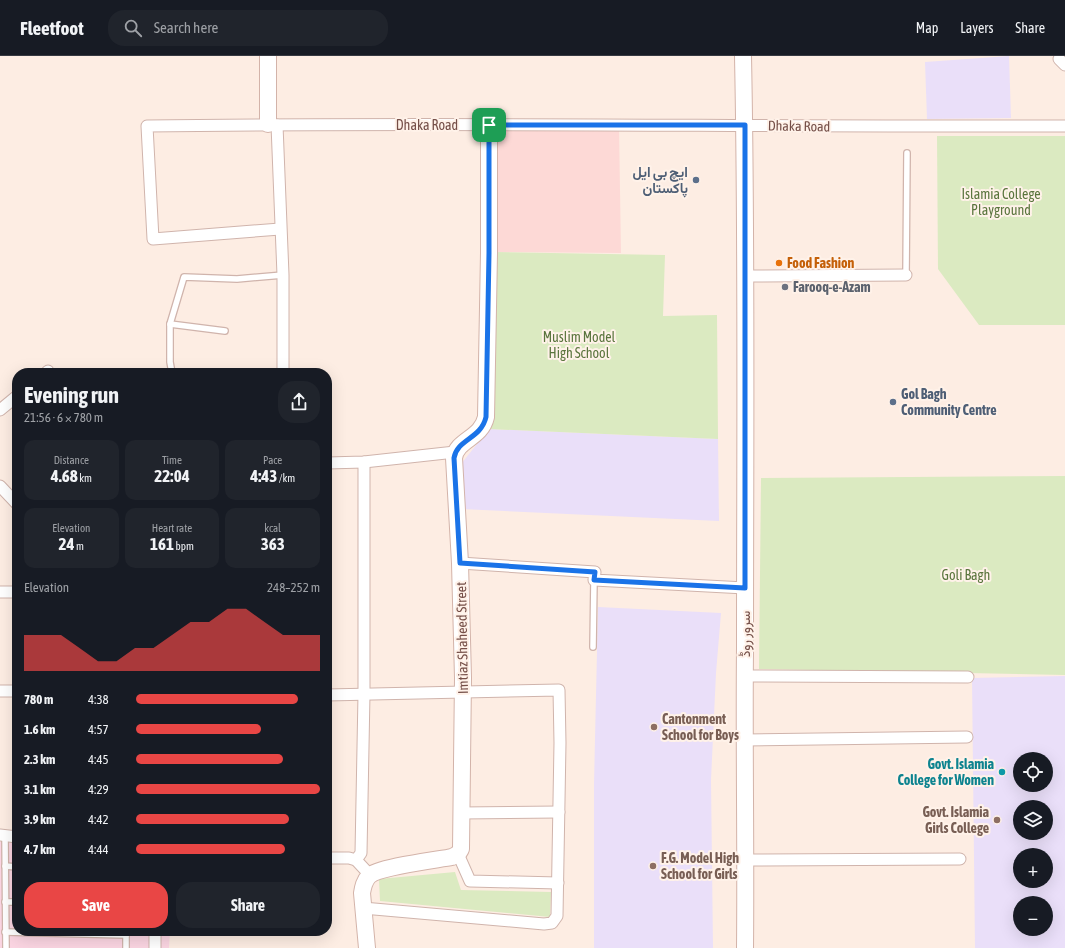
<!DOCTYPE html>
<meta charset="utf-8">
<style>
:root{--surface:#171b24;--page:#20242c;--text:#f1f3f6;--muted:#9ea1a6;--line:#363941;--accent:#e94645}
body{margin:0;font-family:"Asap Condensed",Vazirmatn,sans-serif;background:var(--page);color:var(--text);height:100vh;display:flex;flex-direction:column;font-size:15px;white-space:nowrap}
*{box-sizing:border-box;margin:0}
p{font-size:13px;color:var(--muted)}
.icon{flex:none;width:22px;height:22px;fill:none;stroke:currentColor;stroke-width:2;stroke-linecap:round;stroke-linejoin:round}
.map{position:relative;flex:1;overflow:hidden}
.drawer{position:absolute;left:12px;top:312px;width:320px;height:568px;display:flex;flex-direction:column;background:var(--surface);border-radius:16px;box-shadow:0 4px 16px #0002}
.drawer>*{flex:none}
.tools{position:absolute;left:1013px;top:696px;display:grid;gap:8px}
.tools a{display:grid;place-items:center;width:40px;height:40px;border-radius:50%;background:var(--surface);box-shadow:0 4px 16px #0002;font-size:20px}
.pin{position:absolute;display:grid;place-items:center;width:34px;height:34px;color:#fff;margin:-17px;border-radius:8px;box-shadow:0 2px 6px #0006}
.round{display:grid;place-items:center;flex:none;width:42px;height:42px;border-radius:16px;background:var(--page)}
.headline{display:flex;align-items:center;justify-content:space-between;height:68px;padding:0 12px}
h1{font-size:22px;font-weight:700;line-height:30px}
.metrics{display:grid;grid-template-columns:repeat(3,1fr);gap:6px;height:68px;padding:4px 12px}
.metrics div{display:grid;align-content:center;border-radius:10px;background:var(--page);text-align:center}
.metrics b{font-size:17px;font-weight:700}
.metrics small{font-size:11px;font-weight:400}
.metrics p{font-size:11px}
.chart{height:112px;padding:8px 12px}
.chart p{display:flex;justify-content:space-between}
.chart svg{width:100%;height:72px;margin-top:4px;fill:var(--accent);opacity:.7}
.primary-button{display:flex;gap:8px;margin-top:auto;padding:8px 12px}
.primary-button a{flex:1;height:46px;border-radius:16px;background:var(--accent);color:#fff;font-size:16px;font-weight:700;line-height:46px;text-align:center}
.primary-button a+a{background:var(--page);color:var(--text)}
ul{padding:0 12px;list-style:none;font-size:13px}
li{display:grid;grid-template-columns:64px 48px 1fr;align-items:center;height:30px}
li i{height:10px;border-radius:5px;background:var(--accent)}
header{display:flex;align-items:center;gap:24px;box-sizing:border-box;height:56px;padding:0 20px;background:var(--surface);border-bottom:1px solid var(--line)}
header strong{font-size:19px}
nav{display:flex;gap:22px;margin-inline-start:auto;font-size:14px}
.search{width:280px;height:36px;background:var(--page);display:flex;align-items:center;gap:10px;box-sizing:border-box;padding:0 14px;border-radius:16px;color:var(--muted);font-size:15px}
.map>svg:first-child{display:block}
.commercial{fill:#fdd9d6}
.education{fill:#eadff9;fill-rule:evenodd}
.medical{fill:#fbd5e2}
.green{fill:#dbeac1}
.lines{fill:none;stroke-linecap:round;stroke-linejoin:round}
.lane-casing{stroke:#d0b4ac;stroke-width:8}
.street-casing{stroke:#d0b4ac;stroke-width:13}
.secondary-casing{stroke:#d3b3a9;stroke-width:18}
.lane{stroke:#fff;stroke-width:5.5}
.street{stroke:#fff;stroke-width:11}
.secondary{stroke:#fff;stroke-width:16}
.route-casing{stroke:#fff;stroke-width:8}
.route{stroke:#1a73e8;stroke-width:5}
.service-dot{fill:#5c6f8a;stroke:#fff2e9;stroke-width:1.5}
.food-dot{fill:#e8710a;stroke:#fff2e9;stroke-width:1.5}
.worship-dot{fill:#6b7280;stroke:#fff2e9;stroke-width:1.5}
.education-dot{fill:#8d6e63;stroke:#fff2e9;stroke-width:1.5}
.culture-dot{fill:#0f9aa8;stroke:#fff2e9;stroke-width:1.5}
.labels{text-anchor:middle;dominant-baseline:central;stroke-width:4;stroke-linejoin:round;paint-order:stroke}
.street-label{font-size:14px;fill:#754f48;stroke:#fff2e9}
.service-label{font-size:14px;font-weight:bold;fill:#4e5e75;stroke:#fff2e9;text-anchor:end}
.park-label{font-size:14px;fill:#5a753d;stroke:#fff2e9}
.food-label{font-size:14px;font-weight:bold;fill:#c56008;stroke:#fff2e9;text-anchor:start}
.worship-label{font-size:14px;font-weight:bold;fill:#5b616d;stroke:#fff2e9;text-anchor:start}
.education-label{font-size:14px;font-weight:bold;fill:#785e54;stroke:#fff2e9;text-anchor:start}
.culture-label{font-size:14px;font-weight:bold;fill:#0d838f;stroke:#fff2e9;text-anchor:end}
</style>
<header>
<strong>Fleetfoot</strong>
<div class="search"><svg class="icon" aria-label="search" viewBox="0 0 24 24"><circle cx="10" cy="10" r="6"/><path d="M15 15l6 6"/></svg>Search here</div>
<nav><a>Map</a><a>Layers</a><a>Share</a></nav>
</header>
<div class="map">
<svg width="1065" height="892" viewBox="0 0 1065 892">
<rect width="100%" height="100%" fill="#fdede3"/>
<!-- commercial -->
<polygon class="commercial" points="619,71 621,197 493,196 495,73"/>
<!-- education -->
<g class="education">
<polygon points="1009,0 1011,62 927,63 925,6"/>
<polygon points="489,373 718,383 719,465 461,453 461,408"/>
<polygon points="598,551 721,557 716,617 711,724 713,892 594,892 594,728"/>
<path d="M1065,620V892H975L972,622ZM1020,703H1046V729H1020ZM1020,751H1046V777H1020ZM1020,799H1046V825H1020ZM1020,847H1046V873H1020Z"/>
</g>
<!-- medical -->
<polygon class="medical" points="0,786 17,787 17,875 170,875 169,892 0,892"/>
<!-- green -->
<g class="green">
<polygon points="937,80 1065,80 1065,269 979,269 938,213"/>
<polygon points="493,196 665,199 663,260 717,259 718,383 489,373"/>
<polygon points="1065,420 1065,619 759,613 761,422"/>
<polygon points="455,816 461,834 551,836 550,861 380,845 379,823"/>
</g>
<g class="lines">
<defs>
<g id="lane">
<polyline points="906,219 907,97"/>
<polyline points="170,268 225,275"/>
<polyline points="172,317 170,306 170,268 184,221 237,223 283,219"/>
<polyline points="593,591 594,524"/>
<polyline points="5,780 6,892"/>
<polyline points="5,810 17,811"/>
<polyline points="5,846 17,846"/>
<polyline points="5,876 126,879"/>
<polyline points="126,892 126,875"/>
</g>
<g id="street">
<polyline points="1059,3 1065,9"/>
<polyline points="277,69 283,219 283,317"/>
<path d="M280,173L153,183L147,70C453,66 759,71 1065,70"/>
<polyline points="745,220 906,219"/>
<polyline points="46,317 48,315"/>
<polyline points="0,354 17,340"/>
<polyline points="327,407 364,406 455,396"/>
<polyline points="0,430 17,448"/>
<polyline points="460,507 595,516 594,524 745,532"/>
<polyline points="0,536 17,536"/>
<polyline points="744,620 968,621"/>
<polyline points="0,635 17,635"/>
<polyline points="327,639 559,634 560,687 557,860 552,867 544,868 363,852"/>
<polyline points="745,684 967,681"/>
<polyline points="461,757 559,756"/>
<polyline points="0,779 17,781"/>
<polyline points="458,798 470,825 558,827"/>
<polyline points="327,802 349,802 356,804 370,819"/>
<polyline points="356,804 361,797 364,638 364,406"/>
<polyline points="746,804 960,803"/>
<polyline points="155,892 155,875"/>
</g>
<g id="secondary">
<polyline points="268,0 268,68"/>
<path d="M743,0C747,197 745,394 745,592C744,692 746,792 745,892"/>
<path d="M367,892L362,837C363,831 364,825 369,820C378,811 436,804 452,801L458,798L461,793L463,622L460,507L454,402C457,383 481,383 486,361L489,197V69"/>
</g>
</defs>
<!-- lane casing -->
<use href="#lane" class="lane-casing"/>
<!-- street casing -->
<use href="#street" class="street-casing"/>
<!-- secondary casing -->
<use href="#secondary" class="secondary-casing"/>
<!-- lane -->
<use href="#lane" class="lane"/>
<!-- street -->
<use href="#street" class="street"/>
<!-- secondary -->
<use href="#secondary" class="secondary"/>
</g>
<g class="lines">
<defs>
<path id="route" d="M489,69H745V532L594,524L595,516L460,507L454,402C457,383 481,383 486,361L489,197Z"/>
</defs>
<!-- route casing -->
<use href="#route" class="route-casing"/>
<!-- route -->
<use href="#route" class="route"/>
</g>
<!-- markers -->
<g class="service-dot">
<circle cx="696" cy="124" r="4"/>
<circle cx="893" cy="346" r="4"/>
</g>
<circle class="food-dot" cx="779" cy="207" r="4"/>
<circle class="worship-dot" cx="785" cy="231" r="4"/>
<g class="education-dot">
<circle cx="654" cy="671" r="4"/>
<circle cx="997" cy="764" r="4"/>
<circle cx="653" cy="810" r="4"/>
</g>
<circle class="culture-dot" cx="1002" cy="716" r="4"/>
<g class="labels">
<!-- street labels -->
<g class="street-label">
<text x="427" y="69">Dhaka Road</text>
<text transform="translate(799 70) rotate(1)">Dhaka Road</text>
<text transform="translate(745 578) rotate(-90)">سرور روڈ</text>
<text transform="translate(462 582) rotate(-91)">Imtiaz Shaheed Street</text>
</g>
<!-- service labels -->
<g class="service-label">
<text x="688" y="116">ایچ بی ایل<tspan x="688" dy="16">پاکستان</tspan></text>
<text x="901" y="338" text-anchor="start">Gol Bagh<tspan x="901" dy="16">Community Centre</tspan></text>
</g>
<!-- park labels -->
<g class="park-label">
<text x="1001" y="138">Islamia College<tspan x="1001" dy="16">Playground</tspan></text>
<text x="579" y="281">Muslim Model<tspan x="579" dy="16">High School</tspan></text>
<text x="966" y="519">Goli Bagh</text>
</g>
<!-- food labels -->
<g class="food-label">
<text x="787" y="207">Food Fashion</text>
</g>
<!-- worship labels -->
<g class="worship-label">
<text x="793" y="231">Farooq-e-Azam</text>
</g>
<!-- education labels -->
<g class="education-label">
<text x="662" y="663">Cantonment<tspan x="662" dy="16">School for Boys</tspan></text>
<text x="989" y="756" text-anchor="end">Govt. Islamia<tspan x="989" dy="16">Girls College</tspan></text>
<text x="661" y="802">F.G. Model High<tspan x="661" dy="16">School for Girls</tspan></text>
</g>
<!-- culture labels -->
<g class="culture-label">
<text x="994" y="708">Govt. Islamia<tspan x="994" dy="16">College for Women</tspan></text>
</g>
</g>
</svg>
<div class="tools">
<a><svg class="icon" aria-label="locate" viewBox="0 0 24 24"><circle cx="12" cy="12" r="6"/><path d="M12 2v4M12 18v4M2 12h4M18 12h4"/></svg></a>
<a><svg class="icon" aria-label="layers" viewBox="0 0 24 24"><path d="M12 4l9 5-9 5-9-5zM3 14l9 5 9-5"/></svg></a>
<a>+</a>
<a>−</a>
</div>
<div class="pin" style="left:489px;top:69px;background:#1e9e55"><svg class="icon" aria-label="arrive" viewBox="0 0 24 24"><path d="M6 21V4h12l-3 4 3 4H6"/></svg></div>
<section class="drawer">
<div class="headline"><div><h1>Evening run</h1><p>21:56 · 6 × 780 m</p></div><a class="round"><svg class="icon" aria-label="share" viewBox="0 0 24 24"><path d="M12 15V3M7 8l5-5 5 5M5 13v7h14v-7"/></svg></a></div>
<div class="metrics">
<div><p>Distance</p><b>4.68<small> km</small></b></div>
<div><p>Time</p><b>22:04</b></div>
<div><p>Pace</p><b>4:43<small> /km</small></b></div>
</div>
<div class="metrics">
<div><p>Elevation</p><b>24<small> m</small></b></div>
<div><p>Heart rate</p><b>161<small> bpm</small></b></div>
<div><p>kcal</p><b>363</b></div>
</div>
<div class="chart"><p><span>Elevation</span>248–252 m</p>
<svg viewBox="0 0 160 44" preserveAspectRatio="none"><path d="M0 44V22L10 22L20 22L30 30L40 38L50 38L60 30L70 30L80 22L90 14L100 14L110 6L120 6L130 14L140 22L150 22L160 22V44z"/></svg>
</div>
<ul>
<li><b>780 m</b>4:38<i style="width:88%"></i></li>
<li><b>1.6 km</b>4:57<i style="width:68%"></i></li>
<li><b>2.3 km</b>4:45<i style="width:80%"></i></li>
<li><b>3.1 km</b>4:29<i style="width:100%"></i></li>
<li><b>3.9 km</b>4:42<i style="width:83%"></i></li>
<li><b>4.7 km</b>4:44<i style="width:81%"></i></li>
</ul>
<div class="primary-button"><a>Save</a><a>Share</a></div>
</section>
</div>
